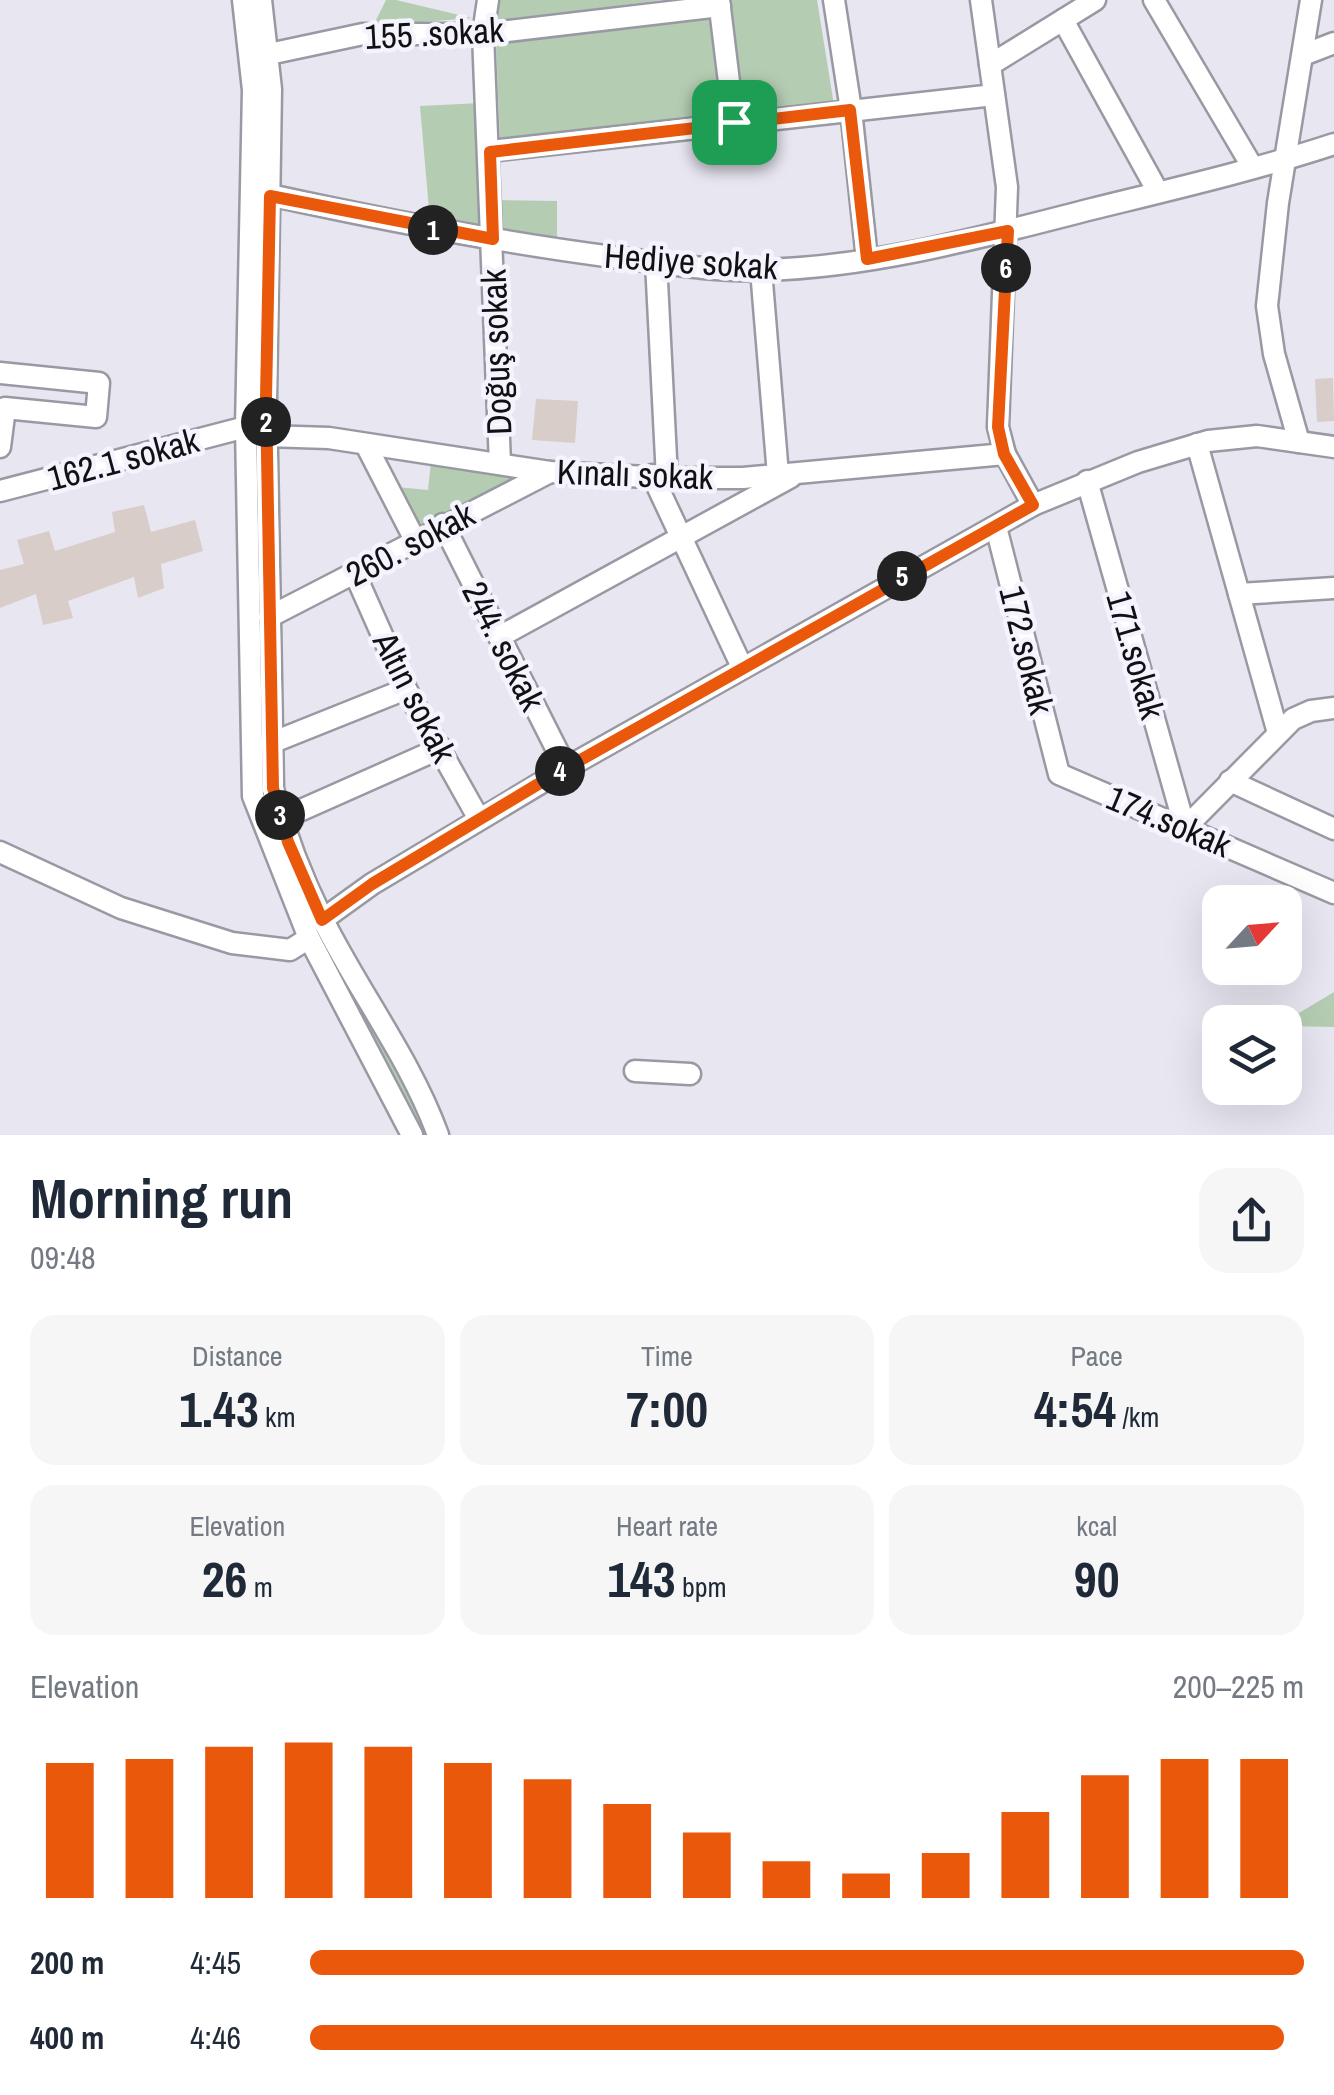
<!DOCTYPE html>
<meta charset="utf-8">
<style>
:root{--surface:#fff;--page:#f6f6f7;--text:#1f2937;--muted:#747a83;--accent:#ea580c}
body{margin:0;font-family:"Archivo Narrow",sans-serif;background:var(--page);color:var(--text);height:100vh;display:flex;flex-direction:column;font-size:38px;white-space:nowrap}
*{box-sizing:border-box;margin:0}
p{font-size:32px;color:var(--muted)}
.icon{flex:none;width:55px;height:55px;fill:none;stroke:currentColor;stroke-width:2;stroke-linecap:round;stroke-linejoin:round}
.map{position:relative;height:1135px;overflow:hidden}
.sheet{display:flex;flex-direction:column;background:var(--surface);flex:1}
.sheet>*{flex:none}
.needle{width:65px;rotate:64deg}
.controls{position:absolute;left:1202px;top:885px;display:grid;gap:20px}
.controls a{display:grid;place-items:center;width:100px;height:100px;border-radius:20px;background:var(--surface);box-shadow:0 10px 40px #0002;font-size:50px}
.pin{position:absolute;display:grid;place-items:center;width:85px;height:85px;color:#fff;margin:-42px;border-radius:20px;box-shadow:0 5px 15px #0006}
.km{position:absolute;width:50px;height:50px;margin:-25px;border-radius:50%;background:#222;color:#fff;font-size:28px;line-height:50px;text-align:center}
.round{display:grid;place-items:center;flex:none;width:105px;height:105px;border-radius:30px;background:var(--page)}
.overview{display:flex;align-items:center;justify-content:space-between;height:170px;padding:0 30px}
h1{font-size:55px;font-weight:700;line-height:75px}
.metrics{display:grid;grid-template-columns:repeat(3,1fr);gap:15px;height:170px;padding:10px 30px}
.metrics div{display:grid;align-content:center;border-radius:25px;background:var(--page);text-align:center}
.metrics b{font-size:50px;font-weight:700}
.metrics small{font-size:28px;font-weight:400}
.metrics p{font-size:28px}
.chart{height:280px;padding:20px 30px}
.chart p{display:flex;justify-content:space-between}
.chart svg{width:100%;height:180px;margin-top:10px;stroke:var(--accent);stroke-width:6}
ul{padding:0 30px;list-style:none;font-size:32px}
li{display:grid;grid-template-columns:160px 120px 1fr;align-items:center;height:75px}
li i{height:25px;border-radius:12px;background:var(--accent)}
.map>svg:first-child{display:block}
.green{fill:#b4cdb2}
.building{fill:#d8cdc8}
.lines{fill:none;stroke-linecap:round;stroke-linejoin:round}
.minor-casing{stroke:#9999a3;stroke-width:25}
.minor{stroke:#fff;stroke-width:20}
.route-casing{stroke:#fff;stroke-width:20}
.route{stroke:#ea580c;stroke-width:12}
.labels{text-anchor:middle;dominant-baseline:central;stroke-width:9;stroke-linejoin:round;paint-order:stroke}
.street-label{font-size:35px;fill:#111114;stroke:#f4f3fe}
</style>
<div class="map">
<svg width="1334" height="1135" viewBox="0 0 1334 1135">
<rect width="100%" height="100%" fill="#e7e6f1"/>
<!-- green -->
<g class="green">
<polygon points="386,0 396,0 472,18 373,26"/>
<polygon points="498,0 661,0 494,22"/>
<polygon points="730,0 817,0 834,105 745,116"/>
<polygon points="712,19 726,116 500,141 496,43"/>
<polygon points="481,103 487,228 430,221 420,106"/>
<polygon points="498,200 557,201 557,241 499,232"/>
<polygon points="431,462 525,475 419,529 397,487 428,490"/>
<polygon points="323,942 421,1117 428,1135 419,1135 320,943"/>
<polygon points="1334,992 1334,1027 1285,1026 1284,1022"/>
</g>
<!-- building -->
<g class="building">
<polygon points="1333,378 1334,421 1317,422 1315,379"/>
<polygon points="536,399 578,401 575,443 532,440"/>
<polygon points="144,505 151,532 195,520 203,551 161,564 164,588 138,598 134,577 68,601 73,618 43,625 36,594 0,608 0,570 24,564 17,540 49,531 55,551 115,532 112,512"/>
</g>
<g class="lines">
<defs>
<g id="minor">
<polyline points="243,0 253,90 246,427 253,796 309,938 412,1135"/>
<path d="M261,0L271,89L266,398L273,789C285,833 301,876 322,918C358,991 410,1058 438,1135"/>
<polyline points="488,0 483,34 500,464"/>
<polyline points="719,0 734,123"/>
<polyline points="834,0 851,110 867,259"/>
<polyline points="981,0 1007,187 998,427 1005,454 1033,505"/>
<polyline points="1154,0 1253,168"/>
<polyline points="1063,20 1158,192"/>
<polyline points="269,54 363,34 483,34 720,6"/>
<polyline points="1303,55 1334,43"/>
<polyline points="990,65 1095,0"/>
<polyline points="490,151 994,95"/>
<path d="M270,195C384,220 498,242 613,257C662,263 715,272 764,270C875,267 986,236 1092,209C1173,189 1255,170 1334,144"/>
<polyline points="656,262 667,478"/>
<polyline points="761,270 778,475"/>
<polyline points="0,373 99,383 96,417 5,408 0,447"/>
<polyline points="266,436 329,438 550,472 667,478 743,478 1005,454"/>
<polyline points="1299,442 1274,354 1267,306 1278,203 1311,0"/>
<polyline points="1197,444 1278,733"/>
<polyline points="366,445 415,540"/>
<polyline points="652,475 742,667"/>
<polyline points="1087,481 1185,828"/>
<polyline points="0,491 246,427"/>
<polyline points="443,524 566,768"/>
<polyline points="996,527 1059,774 1334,893"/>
<polyline points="355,574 406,689 479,819"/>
<polyline points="1239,594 1334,588"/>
<polyline points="269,617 550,472"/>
<polyline points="499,637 791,477"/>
<polyline points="271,743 406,689"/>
<polyline points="1230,781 1334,829"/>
<polyline points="281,819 441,748"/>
<polyline points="1185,828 1293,719 1311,711 1334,708"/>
<polyline points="0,852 121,908 232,943 290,950 309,938"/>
<polyline points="322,920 372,884 566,768 1033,505 1138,462 1208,441 1257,436 1334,447"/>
<polyline points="635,1071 690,1074"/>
</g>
</defs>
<!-- minor casing -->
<use href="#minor" class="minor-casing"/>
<!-- minor -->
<use href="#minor" class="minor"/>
</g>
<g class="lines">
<defs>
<polygon id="route" points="850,110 867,259 1008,231 998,427 1004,454 1033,505 545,780 372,884 322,920 288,842 273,788 266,398 270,196 493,239 490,152"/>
</defs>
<!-- route casing -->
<use href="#route" class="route-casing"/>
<!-- route -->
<use href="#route" class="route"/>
</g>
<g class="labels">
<!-- street labels -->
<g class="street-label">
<text transform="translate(434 33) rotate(-3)">155 .sokak</text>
<text transform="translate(691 261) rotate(4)">Hediye sokak</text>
<text transform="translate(496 352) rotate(-92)">Doğuş sokak</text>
<text transform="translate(123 459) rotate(-15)">162.1 sokak</text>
<text transform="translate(635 474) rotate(2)">Kınalı sokak</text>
<text transform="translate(410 544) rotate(-28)">260. sokak</text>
<text transform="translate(504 646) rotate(63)">244. sokak</text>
<text transform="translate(1027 650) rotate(76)">172.sokak</text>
<text transform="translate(1136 655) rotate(74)">171.sokak</text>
<text transform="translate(415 697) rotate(63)">Altın sokak</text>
<text transform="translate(1169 821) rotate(23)">174.sokak</text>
</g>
</g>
</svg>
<div class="controls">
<a><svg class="needle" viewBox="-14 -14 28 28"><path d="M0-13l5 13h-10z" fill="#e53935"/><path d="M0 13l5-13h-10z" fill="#747a83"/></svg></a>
<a><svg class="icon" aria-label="layers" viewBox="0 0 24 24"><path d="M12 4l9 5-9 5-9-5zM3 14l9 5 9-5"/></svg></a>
</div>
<div class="pin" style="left:734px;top:122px;background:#1e9e55"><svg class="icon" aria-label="arrive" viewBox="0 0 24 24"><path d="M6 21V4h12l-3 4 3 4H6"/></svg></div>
<b class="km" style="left:433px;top:230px">1</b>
<b class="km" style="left:266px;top:422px">2</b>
<b class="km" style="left:280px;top:815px">3</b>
<b class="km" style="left:560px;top:771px">4</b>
<b class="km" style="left:902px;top:576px">5</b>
<b class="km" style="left:1006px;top:268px">6</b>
</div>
<section class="sheet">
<div class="overview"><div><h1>Morning run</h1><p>09:48</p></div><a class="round"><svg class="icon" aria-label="share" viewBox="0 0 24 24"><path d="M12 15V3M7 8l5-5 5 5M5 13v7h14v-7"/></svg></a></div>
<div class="metrics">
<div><p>Distance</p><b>1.43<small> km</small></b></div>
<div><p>Time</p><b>7:00</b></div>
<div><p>Pace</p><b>4:54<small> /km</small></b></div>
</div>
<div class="metrics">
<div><p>Elevation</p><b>26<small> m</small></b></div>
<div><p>Heart rate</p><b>143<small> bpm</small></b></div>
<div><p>kcal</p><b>90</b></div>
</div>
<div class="chart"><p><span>Elevation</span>200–225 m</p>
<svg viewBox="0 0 160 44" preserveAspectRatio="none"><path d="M5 44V11M15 44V10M25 44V7M35 44V6M45 44V7M55 44V11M65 44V15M75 44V21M85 44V28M95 44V35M105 44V38M115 44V33M125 44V23M135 44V14M145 44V10M155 44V10"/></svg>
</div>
<ul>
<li><b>200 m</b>4:45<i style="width:100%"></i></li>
<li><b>400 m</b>4:46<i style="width:98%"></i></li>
</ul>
</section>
